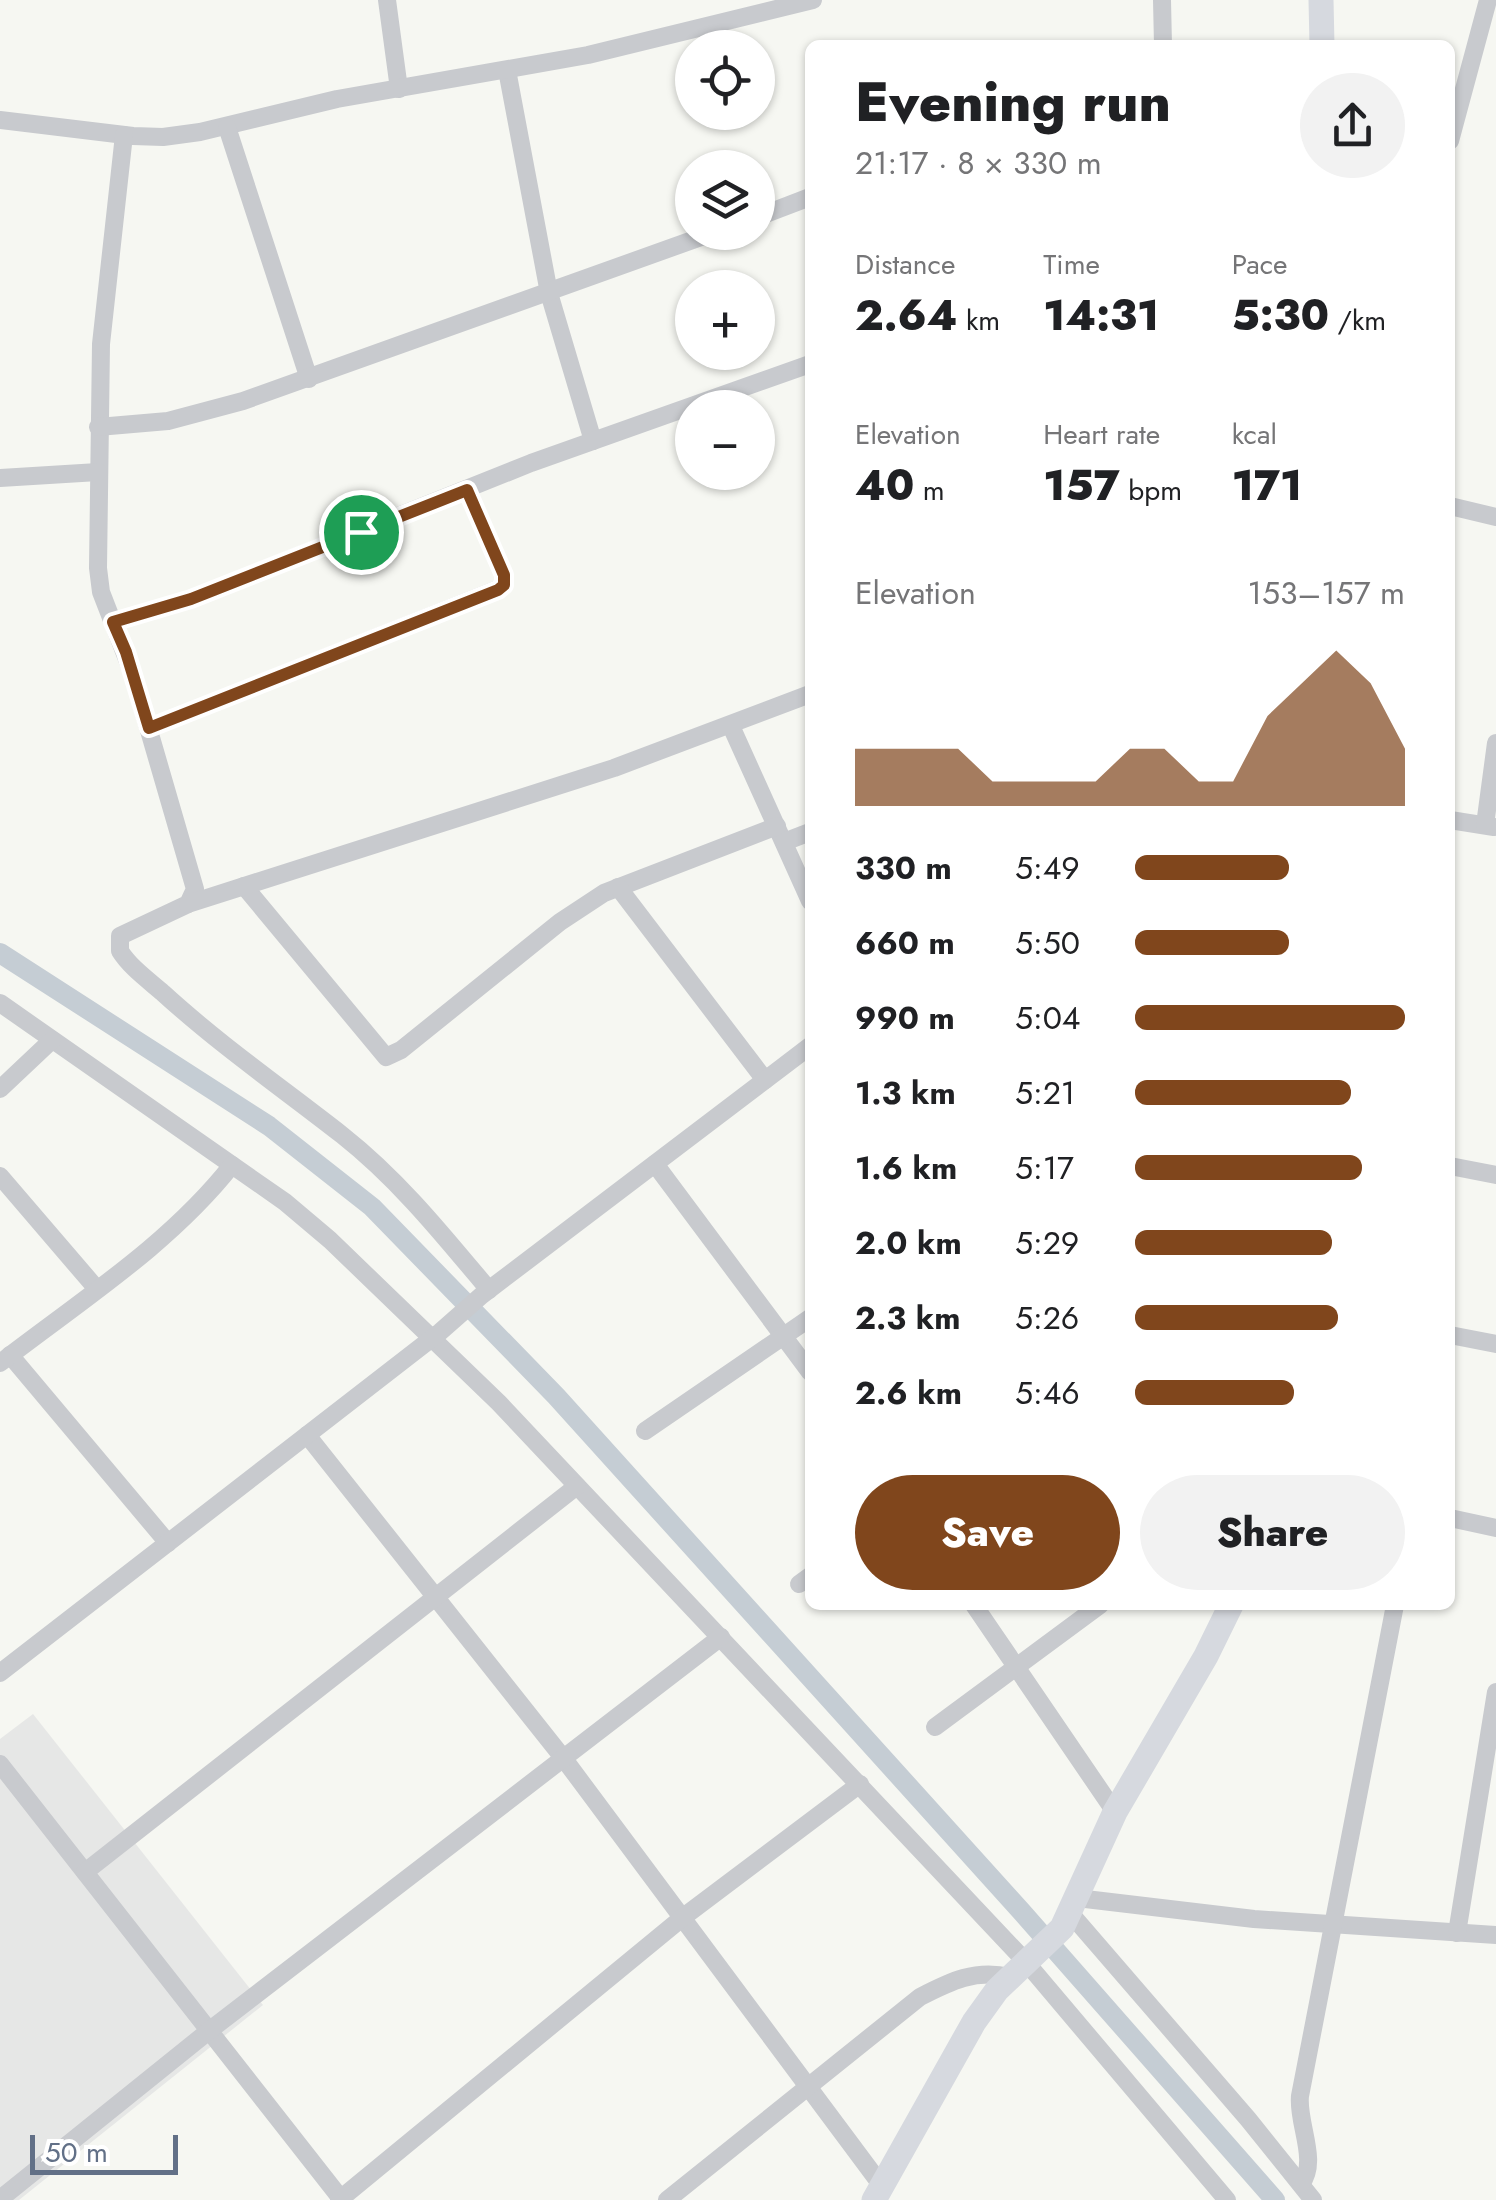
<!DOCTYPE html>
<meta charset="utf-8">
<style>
:root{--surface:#fff;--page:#f2f2f2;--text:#202124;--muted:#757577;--accent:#80461c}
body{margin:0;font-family:Jost,sans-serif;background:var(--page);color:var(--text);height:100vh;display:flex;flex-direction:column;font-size:38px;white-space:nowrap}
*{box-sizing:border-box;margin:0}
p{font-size:32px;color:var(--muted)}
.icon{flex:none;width:55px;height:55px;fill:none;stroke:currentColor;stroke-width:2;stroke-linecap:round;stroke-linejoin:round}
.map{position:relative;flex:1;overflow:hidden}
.sheet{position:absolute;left:805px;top:40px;width:650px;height:1570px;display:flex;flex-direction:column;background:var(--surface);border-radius:15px;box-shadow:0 2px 8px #0004}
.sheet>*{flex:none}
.controls{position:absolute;left:675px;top:30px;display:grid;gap:20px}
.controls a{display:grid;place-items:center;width:100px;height:100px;border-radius:50%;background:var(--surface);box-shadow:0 2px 8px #0004;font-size:50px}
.scale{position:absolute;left:30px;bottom:25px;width:148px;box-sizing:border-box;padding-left:10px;border:5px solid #627087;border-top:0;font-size:28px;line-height:35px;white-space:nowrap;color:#627087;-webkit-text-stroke:8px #fff;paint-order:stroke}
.pin{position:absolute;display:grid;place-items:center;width:85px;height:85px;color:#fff;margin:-42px;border:5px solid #fff;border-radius:50%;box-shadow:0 2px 10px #0007}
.round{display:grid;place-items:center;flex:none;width:105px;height:105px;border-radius:52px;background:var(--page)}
.headline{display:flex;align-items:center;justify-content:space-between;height:170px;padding:0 50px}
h1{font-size:55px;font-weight:800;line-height:75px}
.figures{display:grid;grid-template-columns:repeat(3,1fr);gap:15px;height:170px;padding:10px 50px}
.figures div{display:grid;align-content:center}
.figures b{font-size:42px;font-weight:800}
.figures small{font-size:28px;font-weight:400}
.figures p{font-size:28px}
.chart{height:280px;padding:20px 50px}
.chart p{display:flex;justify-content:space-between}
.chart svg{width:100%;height:180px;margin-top:10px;fill:var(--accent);opacity:.7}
.primary-button{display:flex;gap:20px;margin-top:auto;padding:20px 50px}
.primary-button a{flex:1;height:115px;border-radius:60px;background:var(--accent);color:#fff;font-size:40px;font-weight:800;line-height:115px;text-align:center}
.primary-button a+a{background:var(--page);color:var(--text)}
ul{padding:0 50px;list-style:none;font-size:32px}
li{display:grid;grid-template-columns:160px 120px 1fr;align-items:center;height:75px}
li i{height:25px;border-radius:12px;background:var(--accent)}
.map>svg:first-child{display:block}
.built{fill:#e6e7e6}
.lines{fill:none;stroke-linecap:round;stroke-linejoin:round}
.canal{stroke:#c5cdd4;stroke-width:20}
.street{stroke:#c8cace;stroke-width:18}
.secondary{stroke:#d6d9df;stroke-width:25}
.route-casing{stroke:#fff;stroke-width:20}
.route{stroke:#80461c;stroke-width:12}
</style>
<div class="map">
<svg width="1496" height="2200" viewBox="0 0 1496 2200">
<rect width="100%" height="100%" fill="#f6f7f2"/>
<!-- built -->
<polygon class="built" points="33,1714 263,2005 19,2200 0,2200 0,1739"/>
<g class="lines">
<!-- canal -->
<polyline class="canal" points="0,953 269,1126 372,1207 556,1396 1021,1911 1275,2200"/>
<!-- street -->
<g class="street">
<polyline points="387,0 399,89"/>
<polyline points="1162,0 1163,45"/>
<polyline points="507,70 549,293 593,441"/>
<polyline points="0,120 133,136 163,137 200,132 337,99 588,55 813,0"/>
<polyline points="227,127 309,379"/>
<path d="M124,135L101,344L98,568L101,592L132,672L195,889L188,904L120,936V951C130,967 148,980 163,993C220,1045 282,1088 342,1135C399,1180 443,1235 489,1290"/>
<polyline points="1450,141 1488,0"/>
<polyline points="758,217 810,197"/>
<polyline points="98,427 168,421 243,401 715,232"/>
<polyline points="0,478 98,472"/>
<polyline points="1450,506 1496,517"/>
<polyline points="113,622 191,599 531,463 810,364"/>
<polyline points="731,726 810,901"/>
<polyline points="149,728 498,589 504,585 504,575 467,489"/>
<polyline points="1450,820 1494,827"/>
<polyline points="1485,825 1496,743"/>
<polyline points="784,842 810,832"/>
<polyline points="244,886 386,1057 401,1050 560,922 604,893 777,826"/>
<polyline points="618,887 765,1080"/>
<polyline points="188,904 614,768 810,694"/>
<polyline points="0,1003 285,1202 330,1240 499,1403 1025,1961 1227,2200"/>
<polyline points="0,1089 52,1040"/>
<polyline points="655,1164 810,1372"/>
<polyline points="1450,1166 1496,1175"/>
<polyline points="0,1176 96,1288"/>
<polyline points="1450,1335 1496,1344"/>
<polyline points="10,1355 168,1543"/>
<path d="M0,1363C80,1301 169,1245 232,1165"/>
<polyline points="645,1431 810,1318"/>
<polyline points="307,1435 564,1759 882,2186"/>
<polyline points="1450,1518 1496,1528"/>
<polyline points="799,1584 810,1576"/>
<polyline points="974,1605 1115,1812"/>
<polyline points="0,1673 440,1332 482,1295 810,1046"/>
<polyline points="935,1727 1100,1605"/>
<polyline points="0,1764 342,2200"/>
<polyline points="85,1872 577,1486"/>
<polyline points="1077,1898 1254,1919 1496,1935"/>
<polyline points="1070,1913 1248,2119 1313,2200"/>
<polyline points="1457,1933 1496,1692"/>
<path d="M1301,2184C1319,2161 1297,2123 1300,2096L1395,1605"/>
<polyline points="0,2199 210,2030 721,1637"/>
<polyline points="339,2200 682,1918 860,1784"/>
<path d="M667,2200L920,1997C951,1981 975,1969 1010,1977"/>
</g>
<!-- secondary -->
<g class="secondary">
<polyline points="1321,0 1322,45"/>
<polyline points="874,2200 974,2022 997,1990 1062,1928 1115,1812 1206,1656 1231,1605"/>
</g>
</g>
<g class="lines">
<defs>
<polygon id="route" points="467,490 504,575 504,585 498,590 149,728 126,652 113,622 191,599"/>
</defs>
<!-- route casing -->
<use href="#route" class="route-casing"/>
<!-- route -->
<use href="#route" class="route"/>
</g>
</svg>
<div class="controls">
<a><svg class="icon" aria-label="locate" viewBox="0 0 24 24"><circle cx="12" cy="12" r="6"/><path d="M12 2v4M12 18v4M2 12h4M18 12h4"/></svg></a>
<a><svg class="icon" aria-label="layers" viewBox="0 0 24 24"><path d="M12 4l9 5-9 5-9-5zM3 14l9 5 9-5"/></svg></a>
<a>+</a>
<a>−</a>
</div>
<div class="scale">50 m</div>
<div class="pin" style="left:361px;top:532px;background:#1e9e55"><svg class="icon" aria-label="arrive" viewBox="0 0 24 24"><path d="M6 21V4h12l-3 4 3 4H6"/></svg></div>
<section class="sheet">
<div class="headline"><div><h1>Evening run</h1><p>21:17 · 8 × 330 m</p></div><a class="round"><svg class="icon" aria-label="share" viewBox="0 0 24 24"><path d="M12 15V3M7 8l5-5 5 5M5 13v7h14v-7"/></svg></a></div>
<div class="figures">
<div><p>Distance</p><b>2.64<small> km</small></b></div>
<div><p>Time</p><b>14:31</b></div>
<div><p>Pace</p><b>5:30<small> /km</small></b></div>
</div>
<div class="figures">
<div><p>Elevation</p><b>40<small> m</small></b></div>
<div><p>Heart rate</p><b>157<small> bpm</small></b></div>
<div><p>kcal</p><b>171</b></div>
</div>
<div class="chart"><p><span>Elevation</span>153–157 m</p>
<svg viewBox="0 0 160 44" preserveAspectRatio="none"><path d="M0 44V30L10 30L20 30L30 30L40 38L50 38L60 38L70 38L80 30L90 30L100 38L110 38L120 22L130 14L140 6L150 14L160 30V44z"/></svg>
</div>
<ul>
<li><b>330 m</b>5:49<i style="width:57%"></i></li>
<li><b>660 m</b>5:50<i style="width:57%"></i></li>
<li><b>990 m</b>5:04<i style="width:100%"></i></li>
<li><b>1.3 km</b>5:21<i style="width:80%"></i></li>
<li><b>1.6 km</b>5:17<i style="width:84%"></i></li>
<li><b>2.0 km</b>5:29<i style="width:73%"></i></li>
<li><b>2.3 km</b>5:26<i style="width:75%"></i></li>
<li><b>2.6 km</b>5:46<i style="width:59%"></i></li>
</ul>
<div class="primary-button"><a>Save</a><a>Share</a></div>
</section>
</div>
